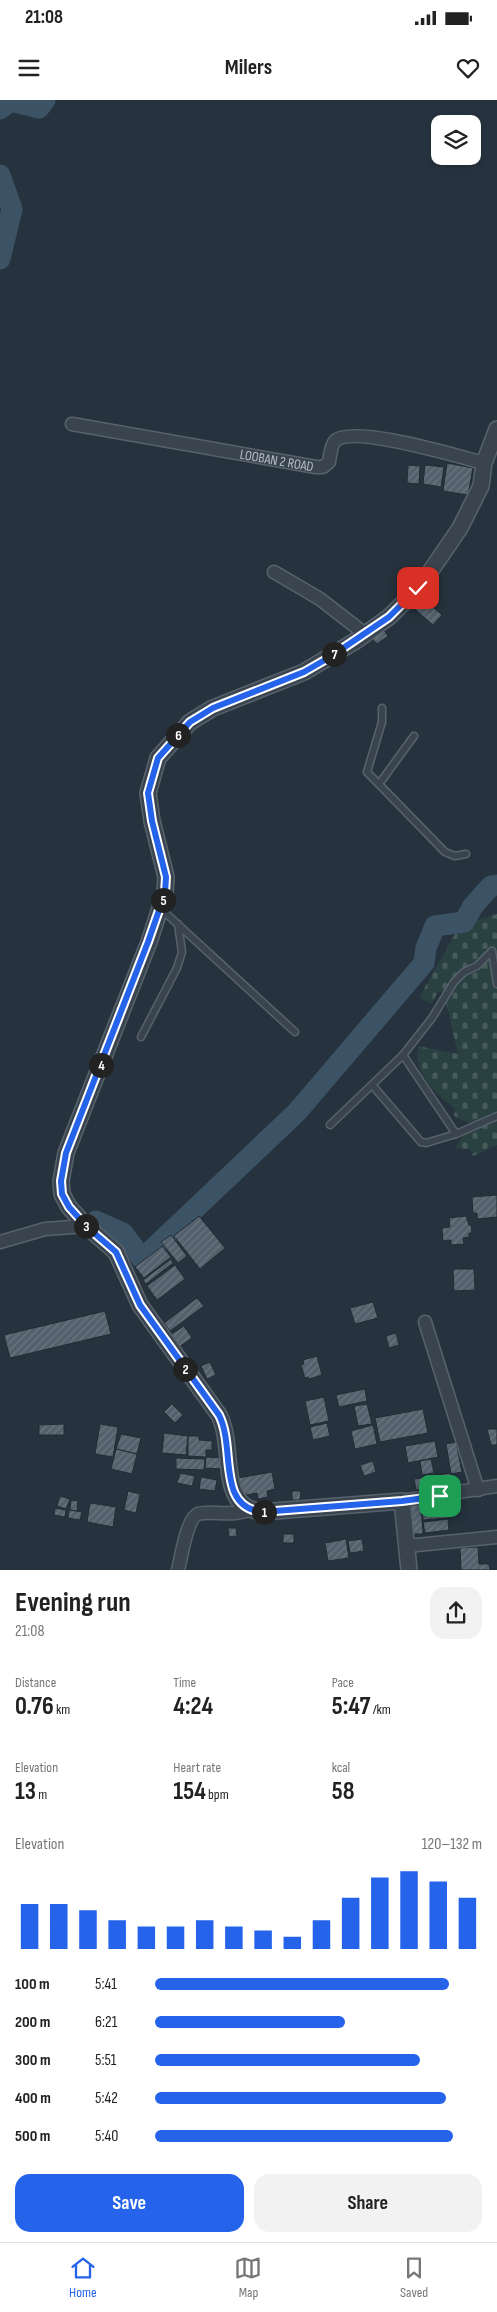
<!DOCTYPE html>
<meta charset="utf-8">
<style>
:root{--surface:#fff;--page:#f2f2f2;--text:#222;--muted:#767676;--line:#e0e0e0;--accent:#2563eb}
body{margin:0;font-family:"Sofia Sans Condensed",sans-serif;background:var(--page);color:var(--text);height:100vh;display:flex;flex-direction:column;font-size:19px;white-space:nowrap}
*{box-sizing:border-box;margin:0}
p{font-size:16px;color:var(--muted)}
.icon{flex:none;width:28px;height:28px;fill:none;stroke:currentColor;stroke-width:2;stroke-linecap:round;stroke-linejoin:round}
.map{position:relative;height:1470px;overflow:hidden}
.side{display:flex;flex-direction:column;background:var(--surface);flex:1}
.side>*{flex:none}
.fabs{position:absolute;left:431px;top:15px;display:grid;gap:10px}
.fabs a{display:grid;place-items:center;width:50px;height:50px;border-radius:10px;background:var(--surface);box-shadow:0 1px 4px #0004;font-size:25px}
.pin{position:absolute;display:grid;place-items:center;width:42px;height:42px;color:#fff;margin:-21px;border-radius:10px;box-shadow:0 2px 8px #0006}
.km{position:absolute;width:25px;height:25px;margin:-12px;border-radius:50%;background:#222;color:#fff;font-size:14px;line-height:25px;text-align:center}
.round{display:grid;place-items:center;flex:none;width:52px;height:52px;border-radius:15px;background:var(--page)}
.summary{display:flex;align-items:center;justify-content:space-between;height:85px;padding:0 15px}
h1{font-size:28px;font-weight:700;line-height:38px}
.figures{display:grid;grid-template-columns:repeat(3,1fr);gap:8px;height:85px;padding:5px 15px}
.figures div{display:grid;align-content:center}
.figures b{font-size:25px;font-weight:700}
.figures small{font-size:14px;font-weight:400}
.figures p{font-size:14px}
.chart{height:140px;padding:10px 15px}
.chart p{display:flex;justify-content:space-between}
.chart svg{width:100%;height:90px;margin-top:5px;stroke:var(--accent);stroke-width:6}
.primary-button{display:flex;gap:10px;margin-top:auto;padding:10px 15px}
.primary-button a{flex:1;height:58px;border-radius:15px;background:var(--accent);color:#fff;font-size:20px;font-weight:700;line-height:58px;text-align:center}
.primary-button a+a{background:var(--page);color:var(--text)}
ul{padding:0 15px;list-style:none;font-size:16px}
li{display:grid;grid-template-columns:80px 60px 1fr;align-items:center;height:38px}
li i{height:12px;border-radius:6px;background:var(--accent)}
.status{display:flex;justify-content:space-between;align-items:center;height:35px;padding:0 25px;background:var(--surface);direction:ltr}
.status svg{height:14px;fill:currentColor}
header{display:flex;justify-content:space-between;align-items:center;height:65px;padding:0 15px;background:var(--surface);font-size:22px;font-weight:700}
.tabs{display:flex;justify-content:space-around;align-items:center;height:70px;border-top:1px solid var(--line);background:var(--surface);font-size:14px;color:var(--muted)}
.tabs a{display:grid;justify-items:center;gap:2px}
.tabs .on{color:var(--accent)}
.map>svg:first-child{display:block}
.cemetery{fill:url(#cemetery-stones)}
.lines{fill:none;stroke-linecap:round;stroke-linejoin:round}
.river{stroke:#3c5365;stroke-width:21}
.building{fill:url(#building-hatch);stroke:#212b35}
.service-casing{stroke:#58626c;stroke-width:9}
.minor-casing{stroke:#58626c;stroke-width:15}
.tertiary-casing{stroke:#58626c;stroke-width:18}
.service{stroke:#3a444e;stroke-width:6}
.minor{stroke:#3a444e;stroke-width:12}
.tertiary{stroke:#3a444e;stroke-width:15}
.route-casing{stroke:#fff;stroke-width:10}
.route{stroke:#2563eb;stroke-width:6}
.labels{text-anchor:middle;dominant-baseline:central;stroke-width:4.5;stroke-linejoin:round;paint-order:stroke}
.street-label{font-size:14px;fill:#b6bfc9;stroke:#1f2933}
</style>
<div class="status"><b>21:08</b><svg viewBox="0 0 49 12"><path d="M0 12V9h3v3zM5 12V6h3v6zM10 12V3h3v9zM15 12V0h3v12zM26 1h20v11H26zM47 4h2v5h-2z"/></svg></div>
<header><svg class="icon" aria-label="menu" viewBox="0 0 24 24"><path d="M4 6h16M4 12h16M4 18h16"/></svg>Milers<svg class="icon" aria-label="heart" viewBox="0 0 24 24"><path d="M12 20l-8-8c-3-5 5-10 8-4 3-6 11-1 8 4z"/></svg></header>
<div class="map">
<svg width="497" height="1470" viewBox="0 0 497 1470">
<defs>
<pattern id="cemetery-stones" width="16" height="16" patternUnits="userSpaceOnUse" patternTransform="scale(1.25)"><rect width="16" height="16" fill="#294140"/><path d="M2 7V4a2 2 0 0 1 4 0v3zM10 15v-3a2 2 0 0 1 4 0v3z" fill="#465b5a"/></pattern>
<pattern id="building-hatch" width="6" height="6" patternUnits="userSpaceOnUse" patternTransform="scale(1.25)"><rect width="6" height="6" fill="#54616d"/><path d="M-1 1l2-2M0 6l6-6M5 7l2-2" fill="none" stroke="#6a7680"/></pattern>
</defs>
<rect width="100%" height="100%" fill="#26333e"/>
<!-- cemetery -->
<path class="cemetery" d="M497,814V1045L473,1056L469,1049L455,1048L471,1024L454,1016L455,1009C435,992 414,975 418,946L458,954L444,893L438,891L432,904L419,898L460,825Z"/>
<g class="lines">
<!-- river -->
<g class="river">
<polyline points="0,9 11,1 39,8 45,0"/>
<polyline points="0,75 12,109 0,159"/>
<polyline points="96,1121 123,1133 142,1159 297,1012 424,863 426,848 435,826 464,822 473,806 491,786 497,785"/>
</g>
</g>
<!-- building -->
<g class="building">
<polygon points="447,363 473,368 468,395 443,391"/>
<polygon points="408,365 420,366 419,384 407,383"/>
<polygon points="425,365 444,367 441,387 423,384"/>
<polygon points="419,495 442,515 433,525 410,505"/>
<polygon points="383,529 388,536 377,544 371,537"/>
<polygon points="497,1095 497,1117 477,1119 477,1113 473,1113 472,1097"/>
<polygon points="199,1116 225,1148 200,1169 174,1136"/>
<polygon points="466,1116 469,1125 471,1125 472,1133 469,1133 469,1137 463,1138 464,1144 451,1145 451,1140 443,1141 442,1128 450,1127 449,1118"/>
<polygon points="171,1135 187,1156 178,1163 161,1142"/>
<polygon points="162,1146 171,1157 144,1178 135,1167"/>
<polygon points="171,1159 173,1163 146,1184 143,1180"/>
<polygon points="175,1165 185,1179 157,1200 147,1186"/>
<polygon points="453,1169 474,1169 475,1190 454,1191"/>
<polygon points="197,1198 204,1206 170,1231 164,1223"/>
<polygon points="373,1202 378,1218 355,1224 350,1208"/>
<polygon points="105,1211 111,1234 10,1258 4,1235"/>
<polygon points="184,1226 192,1238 176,1249 167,1237"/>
<polygon points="396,1233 399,1245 389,1248 386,1236"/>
<polygon points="317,1256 322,1275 309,1279 308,1277 305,1278 301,1265 304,1264 303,1260"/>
<polygon points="210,1262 216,1275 207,1279 201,1266"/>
<polygon points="365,1289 367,1301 339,1307 336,1295"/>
<polygon points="324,1297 329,1321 310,1325 305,1301"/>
<polygon points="172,1304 183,1315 175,1323 164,1312"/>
<polygon points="367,1304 372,1324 358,1326 354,1306"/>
<polygon points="423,1309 428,1333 380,1342 375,1318"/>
<polygon points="327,1323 330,1336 313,1340 310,1327"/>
<polygon points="64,1324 64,1335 39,1335 39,1325"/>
<polygon points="100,1324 118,1327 113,1357 95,1354"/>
<polygon points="373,1325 377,1344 355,1349 351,1331"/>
<polygon points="487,1329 497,1329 497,1345 491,1345"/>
<polygon points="164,1333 188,1336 186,1355 162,1353"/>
<polygon points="121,1334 141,1338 137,1354 116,1349"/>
<polygon points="188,1336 199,1336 199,1340 212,1341 212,1350 206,1350 206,1357 188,1356"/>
<polygon points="435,1341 438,1357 408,1363 405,1346"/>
<polygon points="456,1342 462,1372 451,1374 446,1344"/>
<polygon points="116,1349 137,1354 132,1374 111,1369"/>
<polygon points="206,1357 224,1358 224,1369 205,1368"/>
<polygon points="176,1358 205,1359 204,1370 176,1369"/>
<polygon points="431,1359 434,1373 422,1375 420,1361"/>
<polygon points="373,1361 376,1372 364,1376 360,1365"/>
<polygon points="272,1372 275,1389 267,1391 268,1397 258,1399 257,1393 241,1396 238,1378"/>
<polygon points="180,1373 195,1376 192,1386 177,1383"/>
<polygon points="450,1373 452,1383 416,1390 414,1379"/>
<polygon points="201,1377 217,1380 215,1391 199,1389"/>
<polygon points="128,1391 140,1394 136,1413 124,1410"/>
<polygon points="292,1391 301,1391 300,1400 292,1400"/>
<polygon points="60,1396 70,1399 66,1409 57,1406"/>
<polygon points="71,1400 78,1401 77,1411 70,1410"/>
<polygon points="421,1401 423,1434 412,1434 410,1402"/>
<polygon points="90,1403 116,1407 113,1427 87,1422"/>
<polygon points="448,1407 449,1418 423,1420 422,1409"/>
<polygon points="55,1408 66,1410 65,1417 54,1415"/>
<polygon points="69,1410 82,1412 80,1420 68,1418"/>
<polygon points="448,1419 449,1430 425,1433 423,1422"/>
<polygon points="228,1428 236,1428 237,1436 229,1437"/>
<rect x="283" y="1434" width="11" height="9"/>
<polygon points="346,1439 349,1458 328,1461 325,1443"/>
<polygon points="362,1439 364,1451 350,1453 348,1441"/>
<polygon points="478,1447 479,1464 489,1464 490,1470 461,1470 460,1448"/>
</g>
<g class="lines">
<defs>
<g id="service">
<polyline points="382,608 382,622 367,672 445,752 455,756 466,754"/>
<polyline points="382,680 414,636"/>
<polyline points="161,809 295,932"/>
<polyline points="492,851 497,884"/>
<polyline points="141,937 177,868 182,852 178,824"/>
<polyline points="403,955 456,1034"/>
<polyline points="373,986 421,1042 426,1043 456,1034 497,1016"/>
<polyline points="330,1025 403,955 432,918 454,882 464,872 477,866 492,851"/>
</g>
<g id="minor">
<path id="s1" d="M72,324L316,367H323L329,362C330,356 331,345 335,341C352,324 460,357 484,363"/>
<polyline points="274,472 320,499 365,534"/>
<polyline points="0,1142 45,1129 86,1126"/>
<polyline points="425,1222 478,1390"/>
<polyline points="402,1401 497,1386"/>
<polyline points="407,1446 497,1437"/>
<path d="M178,1470C181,1458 187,1418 198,1414C211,1410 230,1417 249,1410"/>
</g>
<path id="tertiary" d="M409,1470L402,1401L262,1412C216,1407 236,1348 219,1315L140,1205L116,1152L86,1126L69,1107L62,1094L61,1081L66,1053L149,842L165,793L166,777L152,721L148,693L158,658L190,622L213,608L304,572L357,540L389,517L419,488L460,428L481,386L484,363L497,329"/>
</defs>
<!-- service casing -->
<use href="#service" class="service-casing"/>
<!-- minor casing -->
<use href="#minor" class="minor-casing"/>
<!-- tertiary casing -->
<use href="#tertiary" class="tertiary-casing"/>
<!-- service -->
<use href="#service" class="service"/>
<!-- minor -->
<use href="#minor" class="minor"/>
<!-- tertiary -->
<use href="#tertiary" class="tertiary"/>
</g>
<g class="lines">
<defs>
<path id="route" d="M418,488L389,517L330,557L304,572L213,608L190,622L158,658L148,693L152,721L166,777L165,793L148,842L66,1053L61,1081L62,1094L69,1107L86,1126L116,1152L140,1205L219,1315C236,1348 216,1407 262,1412L402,1401L440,1396"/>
</defs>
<!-- route casing -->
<use href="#route" class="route-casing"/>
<!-- route -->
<use href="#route" class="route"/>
</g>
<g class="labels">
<!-- street labels -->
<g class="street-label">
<text stroke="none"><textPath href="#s1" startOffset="208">LOOBAN 2 ROAD</textPath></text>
</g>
</g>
</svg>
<div class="fabs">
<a><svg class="icon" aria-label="layers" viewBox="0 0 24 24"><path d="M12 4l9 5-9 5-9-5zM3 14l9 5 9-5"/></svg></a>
</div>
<div class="pin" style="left:440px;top:1396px;background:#1e9e55"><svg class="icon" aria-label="arrive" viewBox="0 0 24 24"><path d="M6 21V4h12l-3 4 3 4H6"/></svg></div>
<div class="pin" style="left:418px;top:488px;background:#d93025"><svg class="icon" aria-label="check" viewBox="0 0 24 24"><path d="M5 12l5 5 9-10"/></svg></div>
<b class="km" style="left:264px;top:1412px">1</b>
<b class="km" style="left:185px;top:1269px">2</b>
<b class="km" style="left:86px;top:1126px">3</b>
<b class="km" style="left:101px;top:965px">4</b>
<b class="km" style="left:163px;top:800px">5</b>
<b class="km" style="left:178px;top:635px">6</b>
<b class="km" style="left:334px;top:554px">7</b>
</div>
<section class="side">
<div class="summary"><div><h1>Evening run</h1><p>21:08</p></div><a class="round"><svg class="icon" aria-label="share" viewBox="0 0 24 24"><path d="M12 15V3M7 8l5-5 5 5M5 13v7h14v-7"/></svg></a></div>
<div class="figures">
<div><p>Distance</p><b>0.76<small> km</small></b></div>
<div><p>Time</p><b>4:24</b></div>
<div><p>Pace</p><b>5:47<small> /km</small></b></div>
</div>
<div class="figures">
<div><p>Elevation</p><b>13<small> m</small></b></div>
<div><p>Heart rate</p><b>154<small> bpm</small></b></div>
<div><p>kcal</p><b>58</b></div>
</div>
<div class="chart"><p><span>Elevation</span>120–132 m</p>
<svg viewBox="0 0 160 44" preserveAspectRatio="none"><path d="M5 44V22M15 44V22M25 44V25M35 44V30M45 44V33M55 44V33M65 44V30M75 44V33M85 44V35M95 44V38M105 44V30M115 44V19M125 44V9M135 44V6M145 44V11M155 44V19"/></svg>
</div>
<ul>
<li><b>100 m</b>5:41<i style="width:90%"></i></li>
<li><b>200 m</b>6:21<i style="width:58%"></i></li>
<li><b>300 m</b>5:51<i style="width:81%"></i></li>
<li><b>400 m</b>5:42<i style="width:89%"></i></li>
<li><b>500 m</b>5:40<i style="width:91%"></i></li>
</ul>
<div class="primary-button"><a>Save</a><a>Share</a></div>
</section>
<nav class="tabs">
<a class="on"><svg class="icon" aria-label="home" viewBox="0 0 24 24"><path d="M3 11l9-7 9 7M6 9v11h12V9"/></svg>Home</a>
<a><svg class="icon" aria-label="map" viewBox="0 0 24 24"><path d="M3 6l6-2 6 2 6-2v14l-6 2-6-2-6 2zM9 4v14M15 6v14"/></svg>Map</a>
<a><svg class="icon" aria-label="saved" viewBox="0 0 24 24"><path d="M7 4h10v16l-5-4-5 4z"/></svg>Saved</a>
</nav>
